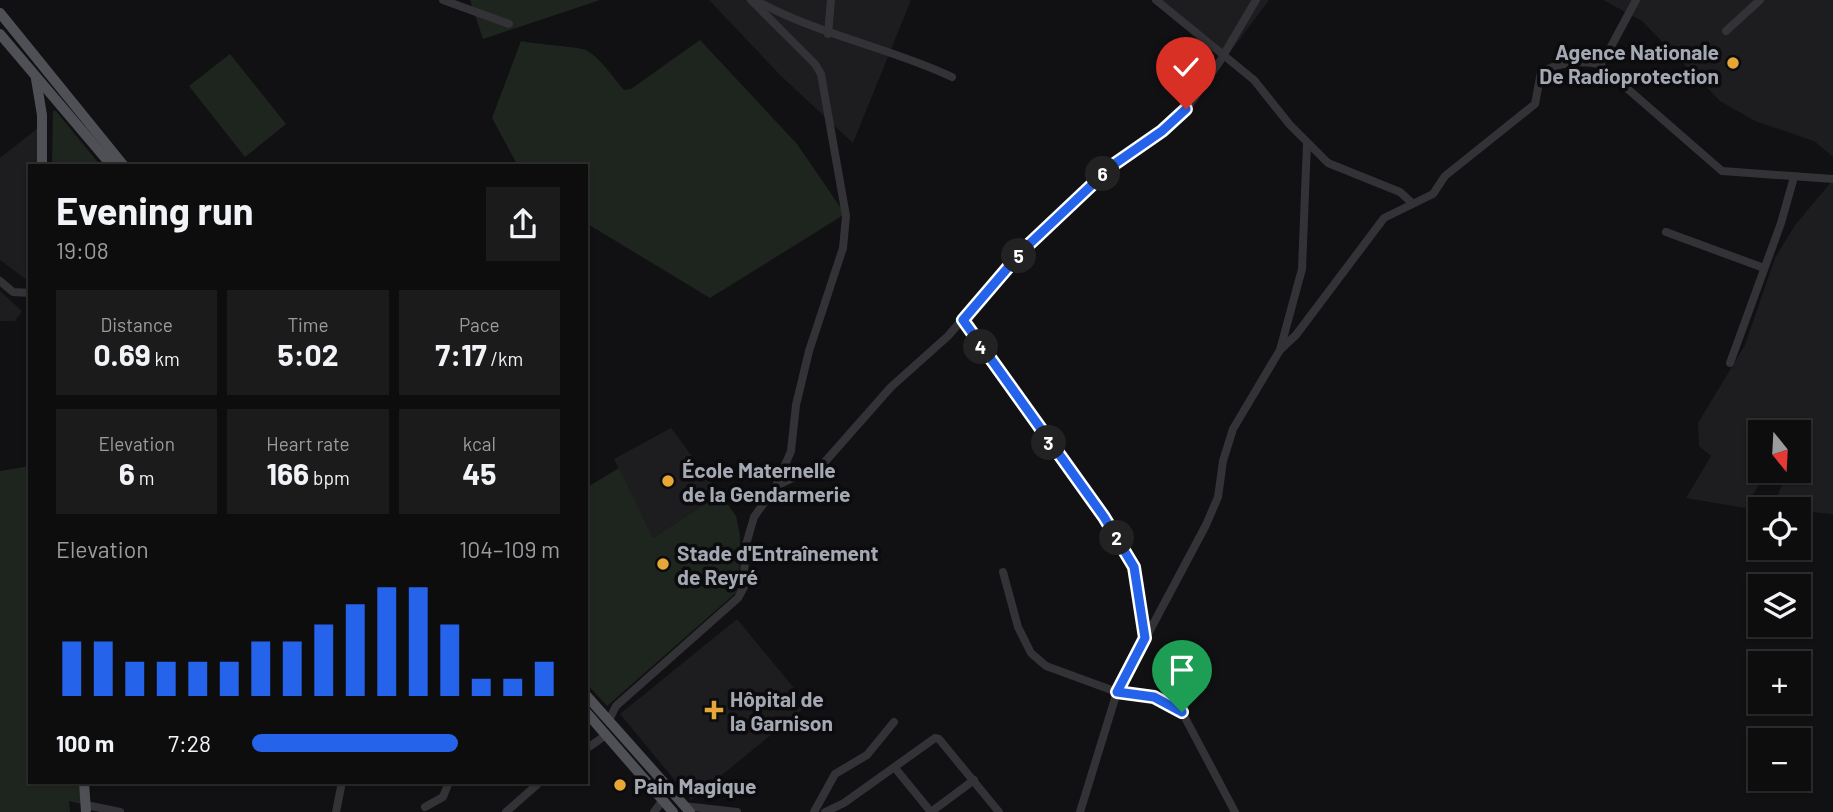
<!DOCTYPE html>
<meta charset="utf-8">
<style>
:root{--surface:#0d0d0e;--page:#1b1b1c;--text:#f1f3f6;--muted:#9a9c9e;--line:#2d2d2e;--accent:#2563eb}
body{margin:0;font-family:Barlow,sans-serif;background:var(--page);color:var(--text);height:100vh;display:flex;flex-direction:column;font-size:26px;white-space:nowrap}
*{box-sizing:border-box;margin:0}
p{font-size:23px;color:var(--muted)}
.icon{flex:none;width:38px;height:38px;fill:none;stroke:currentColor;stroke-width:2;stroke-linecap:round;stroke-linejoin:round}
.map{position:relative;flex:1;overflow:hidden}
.side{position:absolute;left:28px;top:164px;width:560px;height:620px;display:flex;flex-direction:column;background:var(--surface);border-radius:0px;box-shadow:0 2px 5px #0004,0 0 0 2px var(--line)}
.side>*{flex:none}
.needle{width:46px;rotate:162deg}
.controls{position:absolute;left:1748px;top:420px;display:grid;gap:14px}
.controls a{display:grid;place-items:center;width:63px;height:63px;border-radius:0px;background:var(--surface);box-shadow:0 2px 5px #0004,0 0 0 2px var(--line);font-size:35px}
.pin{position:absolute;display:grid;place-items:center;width:60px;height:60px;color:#fff;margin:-72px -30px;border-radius:50% 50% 50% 0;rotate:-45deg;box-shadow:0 0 7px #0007}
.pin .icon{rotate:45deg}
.km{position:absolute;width:35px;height:35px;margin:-18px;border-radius:50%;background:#222;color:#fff;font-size:19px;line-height:35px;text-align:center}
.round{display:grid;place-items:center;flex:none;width:74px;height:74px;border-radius:0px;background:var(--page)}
.head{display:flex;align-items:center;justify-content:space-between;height:119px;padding:0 28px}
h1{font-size:38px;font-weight:700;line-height:52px}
.stats{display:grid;grid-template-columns:repeat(3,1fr);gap:10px;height:119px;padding:7px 28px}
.stats div{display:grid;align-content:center;border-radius:0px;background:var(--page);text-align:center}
.stats b{font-size:30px;font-weight:700}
.stats small{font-size:19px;font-weight:400}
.stats p{font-size:19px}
.chart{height:196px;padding:14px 28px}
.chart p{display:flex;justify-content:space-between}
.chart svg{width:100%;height:126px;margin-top:7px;stroke:var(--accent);stroke-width:6}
ul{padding:0 28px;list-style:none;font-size:23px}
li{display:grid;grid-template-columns:112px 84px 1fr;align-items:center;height:52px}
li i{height:18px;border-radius:9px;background:var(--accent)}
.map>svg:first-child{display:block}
.built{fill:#1d1d20}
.green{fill:#1e251f}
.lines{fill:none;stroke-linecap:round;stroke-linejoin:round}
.minor{stroke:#333337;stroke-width:8}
.major{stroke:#4f5056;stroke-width:10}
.route-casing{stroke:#fff;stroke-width:14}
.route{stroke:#2563eb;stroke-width:9}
.poi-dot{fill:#e6a736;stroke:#0c0c0e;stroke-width:2.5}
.labels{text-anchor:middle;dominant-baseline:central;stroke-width:7;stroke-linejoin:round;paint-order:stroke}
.poi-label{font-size:21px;font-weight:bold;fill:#a3a8b3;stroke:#0c0c0e;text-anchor:start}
</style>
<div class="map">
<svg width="1833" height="812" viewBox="0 0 1833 812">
<rect width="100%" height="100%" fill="#111113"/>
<!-- built -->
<g class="built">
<polygon points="709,0 911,0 853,143 781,76"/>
<polygon points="1156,0 1269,0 1225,59"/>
<polygon points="1603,0 1833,0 1833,157 1814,141 1755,121 1720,101 1642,21"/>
<polygon points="38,128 37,166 30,166 30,276 27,280 0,260 0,158"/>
<polygon points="1833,180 1833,514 1799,511 1776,499 1782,485 1782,471 1799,471 1799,432 1760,432 1760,471 1767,471 1745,508 1686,498 1711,456 1699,446 1698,423 1745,345 1775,258 1795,225"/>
<polygon points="0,291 22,311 15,321 0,321"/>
<polygon points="671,428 720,494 653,538 614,459"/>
<polygon points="737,619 808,705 691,800 620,714"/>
</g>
<!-- green -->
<g class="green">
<polygon points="470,0 600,0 483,39"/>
<path d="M700,40L797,144L845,214L710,298L586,223V166H518L492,118L521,41C534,44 581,47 586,50C602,59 612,77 624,90L631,89Z"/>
<polygon points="230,54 286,124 245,157 189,86"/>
<polygon points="53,111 56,111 101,166 52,166"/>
<polygon points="30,466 30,782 82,782 86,805 69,801 70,812 0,812 0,471"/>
<polygon points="619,468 653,538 720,494 736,516 740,535 739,590 607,706 586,683 586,488"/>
</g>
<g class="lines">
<!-- minor -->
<g class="minor">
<polyline points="443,0 509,24"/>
<path d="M755,0C818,35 888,47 952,77"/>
<polyline points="1156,0 1254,80 1290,125 1328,163 1400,192 1411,202"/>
<polyline points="1726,31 1760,0"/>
<polyline points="828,34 831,0"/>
<polyline points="1599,64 1722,171 1833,179"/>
<polyline points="1666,232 1764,268"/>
<polyline points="0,281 13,292 30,293"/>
<polyline points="963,320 1104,517 1134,567 1145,637"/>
<polyline points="1280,350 1302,269 1307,143"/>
<polyline points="1730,363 1781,223 1794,177"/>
<polyline points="776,486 823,464 891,387 948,336 1023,250 1113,165 1183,114 1220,61 1256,0"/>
<polyline points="1003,572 1018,627 1031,653 1046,666 1117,692 1154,697 1182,712 1235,812"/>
<polyline points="609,720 616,706 738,598 744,587 745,548 754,517 776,486 791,451 796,405 809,351 843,248 846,216 821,74 815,64 751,0"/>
<polyline points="586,749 606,735"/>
<polyline points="895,768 931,812 974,780"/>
<polyline points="86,805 120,812"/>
<polyline points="684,806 737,812"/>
<polyline points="425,807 443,797 449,782"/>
<polyline points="336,812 342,782"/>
<polyline points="506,812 540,782"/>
<polyline points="654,812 663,800"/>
<polyline points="814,812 835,774 867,755 894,722"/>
<polyline points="825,812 844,803 935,738 939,739 999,812"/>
<path d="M1080,812L1117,692L1206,525L1218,497L1223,461L1233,429L1280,350L1296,335L1384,218L1433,194L1445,176L1535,104L1541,72C1558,63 1581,60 1599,64L1606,56L1636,0"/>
</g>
<!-- major -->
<g class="major">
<polyline points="0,13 124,166"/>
<polyline points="0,34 112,166"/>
<polyline points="36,79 42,115 42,166"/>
<polyline points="586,695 690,812"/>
<polyline points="586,712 673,812"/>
<polyline points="84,782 86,812"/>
</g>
</g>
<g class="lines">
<defs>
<polyline id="route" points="1182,712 1154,697 1117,692 1145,638 1134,567 1104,517 963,320 1023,250 1113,165 1162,131 1186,109"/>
</defs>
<!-- route casing -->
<use href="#route" class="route-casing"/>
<!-- route -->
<use href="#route" class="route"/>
</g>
<!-- markers -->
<g class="poi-dot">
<circle cx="1733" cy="63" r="7"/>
<circle cx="668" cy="481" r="7"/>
<circle cx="663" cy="564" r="7"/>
<path d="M710.5 699.5h7v7h7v7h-7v7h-7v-7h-7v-7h7z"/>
<circle cx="620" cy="785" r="7"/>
</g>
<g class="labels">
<!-- poi labels -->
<g class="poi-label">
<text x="1719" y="51" text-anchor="end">Agence Nationale<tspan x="1719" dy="24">De Radioprotection</tspan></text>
<text x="682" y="469">École Maternelle<tspan x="682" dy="24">de la Gendarmerie</tspan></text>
<text x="677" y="552">Stade d'Entraînement<tspan x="677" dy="24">de Reyré</tspan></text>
<text x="730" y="698">Hôpital de<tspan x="730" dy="24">la Garnison</tspan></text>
<text x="634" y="785">Pain Magique</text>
</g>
</g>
</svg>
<div class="controls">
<a><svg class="needle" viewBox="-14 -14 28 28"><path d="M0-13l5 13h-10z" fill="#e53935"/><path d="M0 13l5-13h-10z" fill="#9a9c9e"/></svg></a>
<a><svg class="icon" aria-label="locate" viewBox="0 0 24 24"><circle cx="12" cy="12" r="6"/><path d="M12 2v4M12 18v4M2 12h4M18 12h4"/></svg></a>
<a><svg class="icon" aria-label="layers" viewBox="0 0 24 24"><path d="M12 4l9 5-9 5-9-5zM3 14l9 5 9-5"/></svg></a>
<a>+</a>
<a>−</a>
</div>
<div class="pin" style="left:1182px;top:712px;background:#1e9e55"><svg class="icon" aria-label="arrive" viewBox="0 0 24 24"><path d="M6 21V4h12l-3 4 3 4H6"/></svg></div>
<div class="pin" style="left:1186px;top:109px;background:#d93025"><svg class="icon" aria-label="check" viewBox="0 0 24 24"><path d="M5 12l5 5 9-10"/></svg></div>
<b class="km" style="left:1117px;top:538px">2</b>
<b class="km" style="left:1049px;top:443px">3</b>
<b class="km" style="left:981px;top:347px">4</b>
<b class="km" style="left:1019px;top:256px">5</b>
<b class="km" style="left:1103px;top:174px">6</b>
<section class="side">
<div class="head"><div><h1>Evening run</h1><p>19:08</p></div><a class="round"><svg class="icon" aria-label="share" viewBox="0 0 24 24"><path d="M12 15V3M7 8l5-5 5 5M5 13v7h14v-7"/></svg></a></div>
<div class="stats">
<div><p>Distance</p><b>0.69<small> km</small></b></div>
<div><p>Time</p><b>5:02</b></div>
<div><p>Pace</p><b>7:17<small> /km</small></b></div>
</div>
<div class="stats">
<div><p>Elevation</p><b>6<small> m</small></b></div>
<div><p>Heart rate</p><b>166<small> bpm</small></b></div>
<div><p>kcal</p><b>45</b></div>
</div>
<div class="chart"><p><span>Elevation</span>104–109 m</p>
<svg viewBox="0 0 160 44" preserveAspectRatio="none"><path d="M5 44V25M15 44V25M25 44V32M35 44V32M45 44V32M55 44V32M65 44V25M75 44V25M85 44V19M95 44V12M105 44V6M115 44V6M125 44V19M135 44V38M145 44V38M155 44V32"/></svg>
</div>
<ul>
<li><b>100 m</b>7:28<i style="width:67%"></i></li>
</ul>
</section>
</div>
